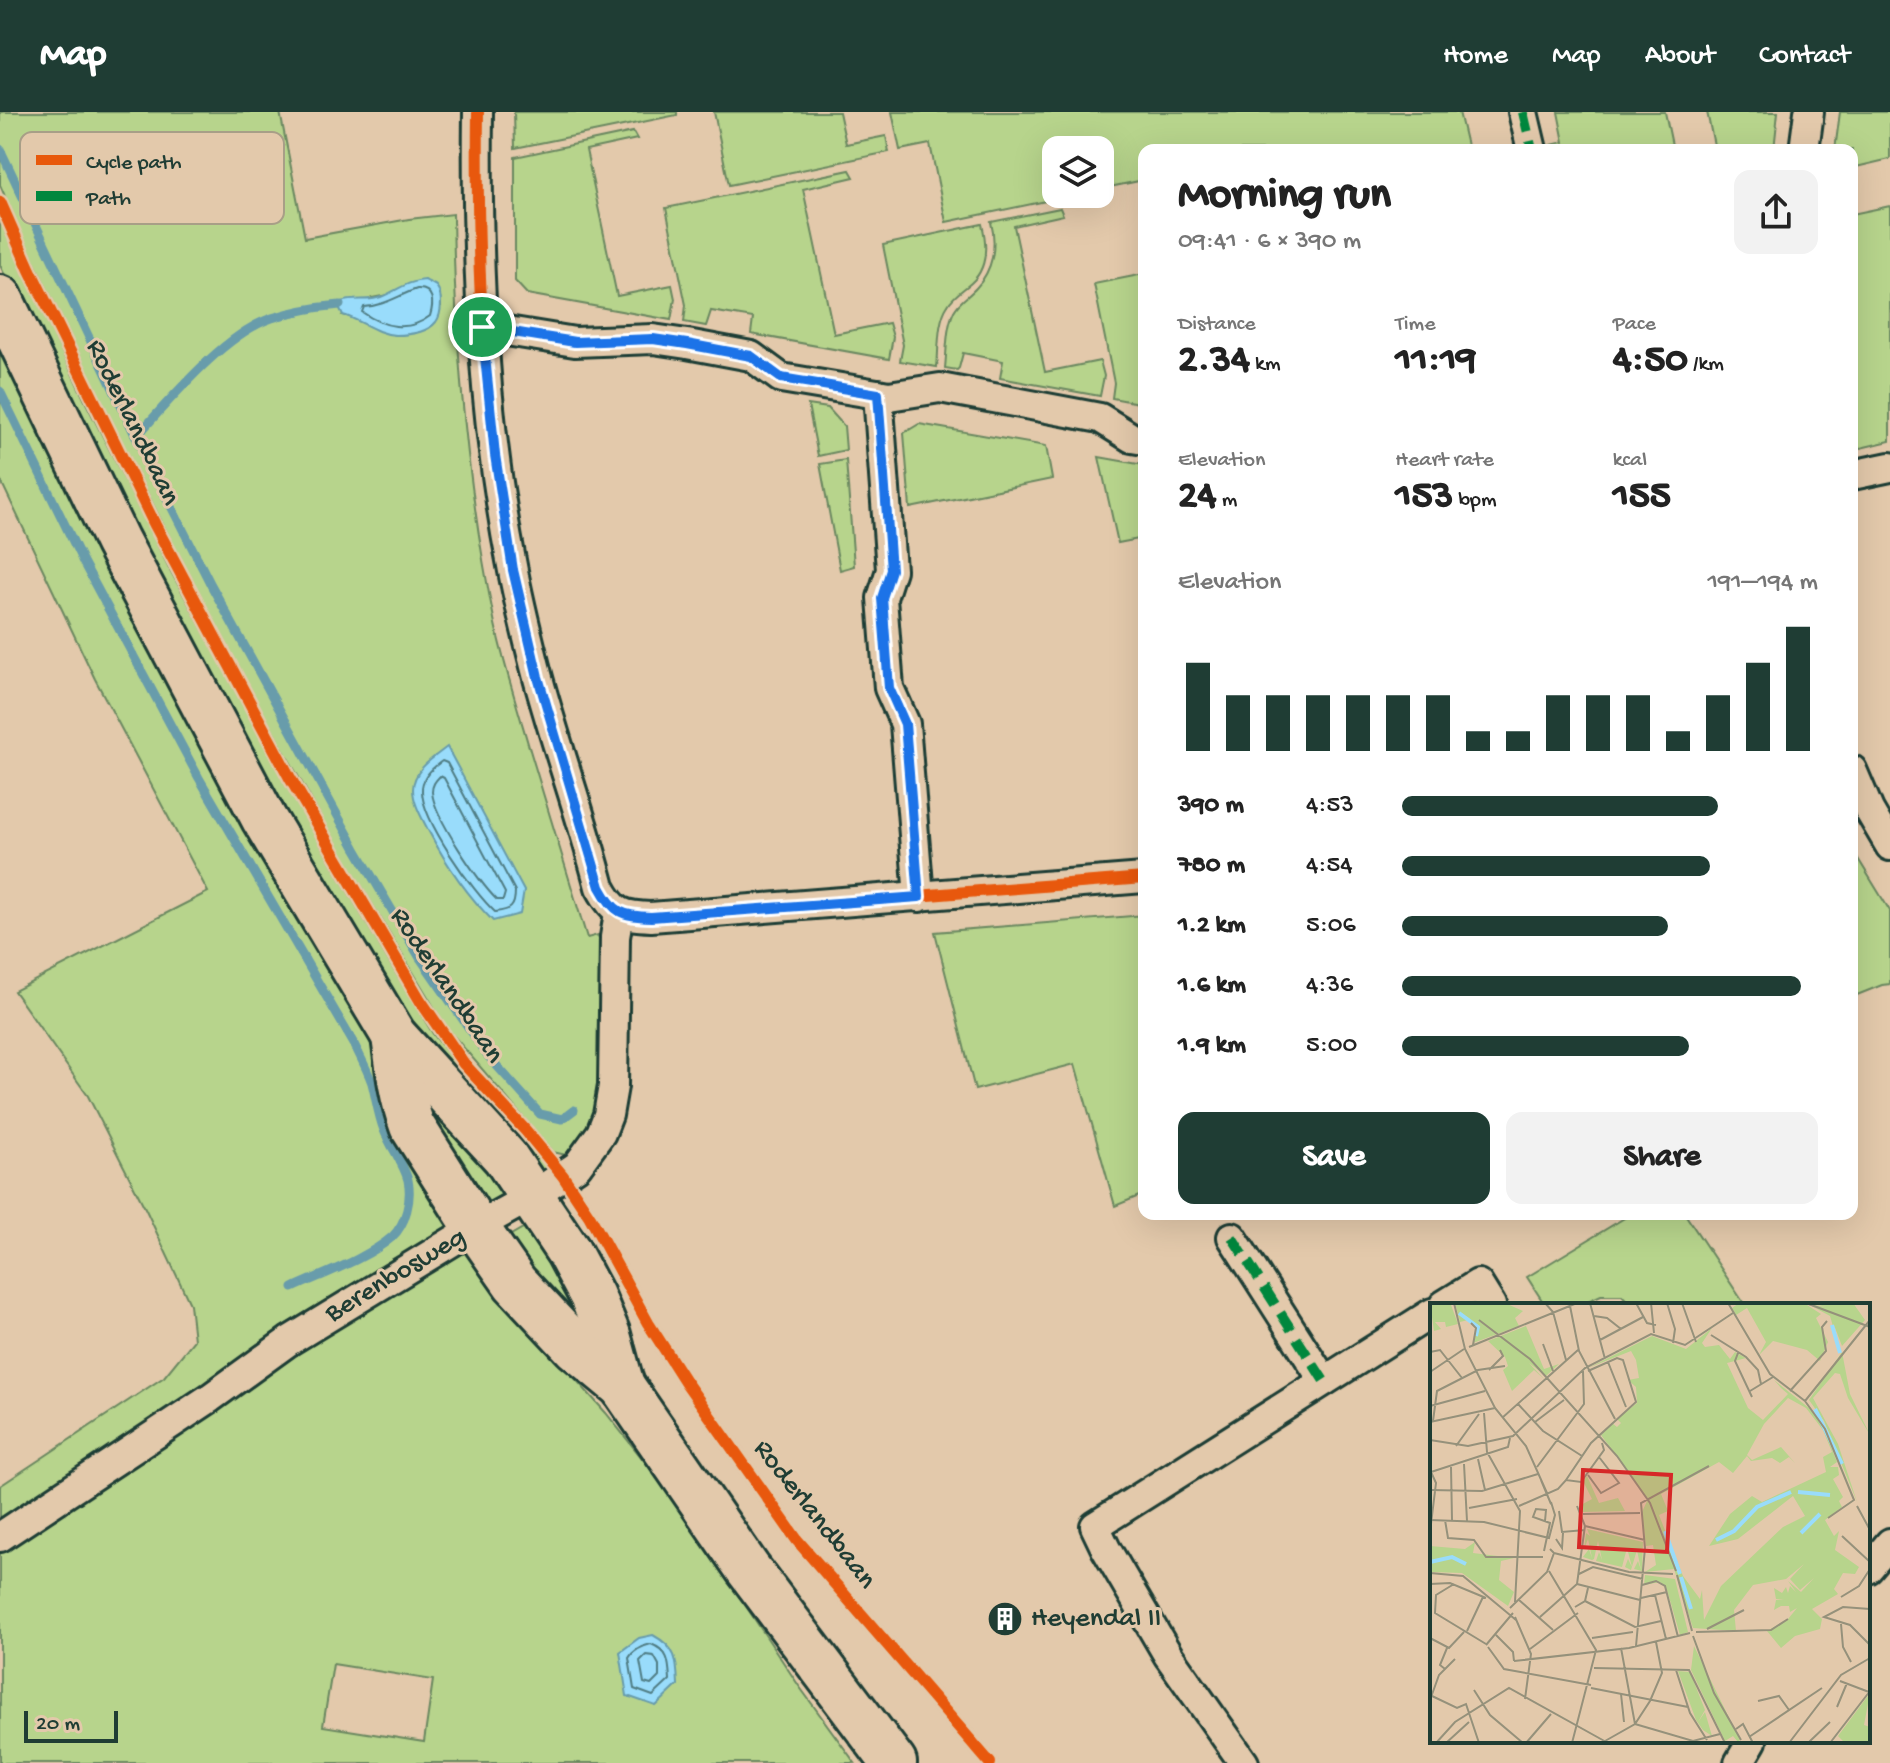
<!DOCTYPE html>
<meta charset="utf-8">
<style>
:root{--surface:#fff;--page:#f2f2f2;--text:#222;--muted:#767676;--accent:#1f3d34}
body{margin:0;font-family:"Gochi Hand",sans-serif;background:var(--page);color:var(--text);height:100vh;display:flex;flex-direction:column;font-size:30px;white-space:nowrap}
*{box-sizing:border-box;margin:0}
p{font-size:26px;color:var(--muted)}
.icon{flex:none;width:44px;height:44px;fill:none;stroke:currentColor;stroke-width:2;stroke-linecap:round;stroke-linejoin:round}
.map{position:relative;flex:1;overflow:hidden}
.drawer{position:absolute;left:1138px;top:32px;width:720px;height:1076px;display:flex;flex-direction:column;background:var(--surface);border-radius:16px;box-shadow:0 8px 32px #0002}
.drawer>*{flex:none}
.tools{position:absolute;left:1042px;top:24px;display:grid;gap:16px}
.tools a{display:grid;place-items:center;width:72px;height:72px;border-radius:16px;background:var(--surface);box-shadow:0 8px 32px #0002;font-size:40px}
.scale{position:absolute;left:24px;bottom:20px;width:94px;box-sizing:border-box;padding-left:8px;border:4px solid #1f3d34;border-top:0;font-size:22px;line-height:28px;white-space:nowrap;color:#1f3d34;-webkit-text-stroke:6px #e3c9ab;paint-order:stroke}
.pin{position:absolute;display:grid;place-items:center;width:68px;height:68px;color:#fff;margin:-34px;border:4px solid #fff;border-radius:50%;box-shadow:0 2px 8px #0007}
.round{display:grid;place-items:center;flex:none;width:84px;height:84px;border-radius:16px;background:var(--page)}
.headline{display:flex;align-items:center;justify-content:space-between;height:136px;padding:0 40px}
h1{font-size:44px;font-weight:800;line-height:60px}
.figures{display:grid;grid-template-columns:repeat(3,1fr);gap:12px;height:136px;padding:8px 40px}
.figures div{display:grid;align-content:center}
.figures b{font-size:40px;font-weight:800}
.figures small{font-size:22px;font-weight:400}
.figures p{font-size:22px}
.chart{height:224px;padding:16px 40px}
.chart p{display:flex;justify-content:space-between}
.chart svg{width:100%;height:144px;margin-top:8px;stroke:var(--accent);stroke-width:6}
.action{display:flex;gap:16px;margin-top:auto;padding:16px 40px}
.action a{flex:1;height:92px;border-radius:16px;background:var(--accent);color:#fff;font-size:32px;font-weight:800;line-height:92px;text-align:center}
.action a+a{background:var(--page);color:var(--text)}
ul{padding:0 40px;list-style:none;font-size:26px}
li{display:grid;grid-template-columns:128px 96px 1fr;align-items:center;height:60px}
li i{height:20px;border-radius:10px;background:var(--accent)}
header{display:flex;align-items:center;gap:48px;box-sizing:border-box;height:112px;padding:0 40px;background:var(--accent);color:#fff}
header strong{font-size:38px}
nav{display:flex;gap:44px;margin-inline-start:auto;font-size:28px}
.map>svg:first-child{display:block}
.green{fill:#b7d48c;stroke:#6b8860;stroke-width:2;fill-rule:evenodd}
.water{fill:#99dcfb;stroke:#689cab;stroke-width:2}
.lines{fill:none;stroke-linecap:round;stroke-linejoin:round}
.shore{stroke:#507d84;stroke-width:2}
.stream{stroke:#689cab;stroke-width:9}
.street-casing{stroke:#1f3d34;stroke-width:34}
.primary-casing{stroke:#1f3d34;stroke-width:50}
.street{stroke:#e3c9ab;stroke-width:28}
.primary{stroke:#e3c9ab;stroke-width:44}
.quiet{stroke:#00873e;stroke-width:10;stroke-dasharray:20 10;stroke-linecap:butt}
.cycleway-casing{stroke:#e3c9ab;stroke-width:17}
.cycleway{stroke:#e8590c;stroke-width:12}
.route-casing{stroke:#fff;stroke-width:16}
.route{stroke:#1a73e8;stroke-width:10}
.labels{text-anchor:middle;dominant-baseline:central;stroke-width:6;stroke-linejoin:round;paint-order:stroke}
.street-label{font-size:28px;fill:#1f3d34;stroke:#e3c9ab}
.poi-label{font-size:28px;fill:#1f3d34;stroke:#e3c9ab;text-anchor:start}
.inset-river{fill:none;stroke:#99dcfb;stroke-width:4}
.inset-road{fill:none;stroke:#95917b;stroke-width:2}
.view{fill:#d62828;fill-opacity:0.15;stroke:#d62828;stroke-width:4}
.inset-edge{fill:none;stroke:#1f3d34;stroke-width:4}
.key{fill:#e3c9ab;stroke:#a89f87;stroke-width:2}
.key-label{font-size:22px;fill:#1f3d34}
</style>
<header>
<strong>Map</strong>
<nav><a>Home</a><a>Map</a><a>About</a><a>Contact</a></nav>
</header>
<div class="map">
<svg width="1890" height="1651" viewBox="0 0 1890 1651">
<rect width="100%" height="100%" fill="#e3c9ab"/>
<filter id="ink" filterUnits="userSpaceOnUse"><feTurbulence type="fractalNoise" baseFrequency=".0125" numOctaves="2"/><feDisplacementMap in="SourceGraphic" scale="16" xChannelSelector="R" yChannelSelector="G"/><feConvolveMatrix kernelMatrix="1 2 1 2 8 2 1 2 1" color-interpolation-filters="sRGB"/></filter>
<g filter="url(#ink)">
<!-- green -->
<g class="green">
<path d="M0,0H280L305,126L409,107L453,102C455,240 467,376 495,512C504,553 517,594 529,635C548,699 568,762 587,826L598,823L599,827L600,940L597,996L589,1016L578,1034L566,1043L553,1040L446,915L335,730L258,592L174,434L110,306L28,137L0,73ZM435,174L440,184L441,194L355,206L343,203L372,186Z"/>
<polygon points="514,0 677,0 677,3 515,36"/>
<polygon points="714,0 839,0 846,32 886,24 889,40 729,73"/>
<polygon points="892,0 1459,0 1468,38 1144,38 1144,89 1139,69 1100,77 1100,38 1056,38 1056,82 1079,82 946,110 930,32 900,38"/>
<polygon points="1558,0 1665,0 1673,38 1543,38 1543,35 1564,30"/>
<polygon points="1707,0 1778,0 1774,38 1715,38"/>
<polygon points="1840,0 1890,0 1890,47 1852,56 1852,38 1835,38"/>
<polygon points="633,20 637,27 586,38 617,184 672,173 675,187 671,208 527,182 515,169 515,45"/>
<polygon points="850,58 854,65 803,77 834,222 889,211 893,225 889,247 751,222 753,206 711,199 706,214 684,210 686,193 666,96"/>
<polygon points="1890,94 1890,329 1852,338 1852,102"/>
<path d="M1060,96L1063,103L1014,114L1045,260L1100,249L1104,264L1100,284L1000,266L1003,249L963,241L959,256L957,258L945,256C947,238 946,216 954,199C959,189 969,184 976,176C993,158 997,134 991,110Z"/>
<polygon points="0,108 86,291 170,458 322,735 395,860 433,922 457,953 488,985 549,1056 530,1067 451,974 283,705 18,192 0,153"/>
<path d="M982,112C987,132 988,156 971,171C963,178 953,184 948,193C937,209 939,236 937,255L900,249L903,233L883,133Z"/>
<polygon points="1144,162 1144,292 1112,286 1114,271 1094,172"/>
<polygon points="0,224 377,930 461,1107 281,1215 261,1233 250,1247 0,1416 0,1374 164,1265 194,1228 190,1192 146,1098 88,984 14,879 208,780 95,567 0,367"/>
<polygon points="808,293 828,296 844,314 846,338 818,344"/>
<polygon points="919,312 1046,334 1052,367 910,396 904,321"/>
<polygon points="1099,345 1144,353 1144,426 1118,431"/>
<polygon points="846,348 854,454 840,458 820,352"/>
<polygon points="1857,745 1890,799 1890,872 1882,873 1852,885 1852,746"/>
<polygon points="1144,803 1144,1082 1115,1094 1075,952 975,978 935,820"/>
<polygon points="406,950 515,1075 475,1099"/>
<polygon points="1631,1102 1685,1102 1745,1193 1631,1193 1622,1183 1601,1183 1579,1193 1545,1193 1527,1165"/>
<polygon points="537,1108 605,1238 497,1131"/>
<path d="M468,1131L520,1205L606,1301L676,1389L799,1574L855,1651H0V1434ZM333,1552L433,1568L424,1630L323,1614Z"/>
</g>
<!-- water -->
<g class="water">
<path d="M425,168C426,169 435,173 436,174C443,182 442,202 436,210C427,221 408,223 395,223C376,222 361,208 343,203L340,197L341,190C354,185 368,190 381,185C396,179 407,169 425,168Z"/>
<path d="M447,635L524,779L520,802L493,809C466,782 446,752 428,718C422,706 413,691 413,677C413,658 434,645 447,635Z"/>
<path d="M653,1523C677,1536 677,1548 678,1573L656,1594L627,1584L620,1540L639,1526Z"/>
</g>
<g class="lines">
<!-- shore -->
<g class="shore">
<path d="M417,177C434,176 434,191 430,204C408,221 383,215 362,200L364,195C384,194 399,183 417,177Z"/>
<path d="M442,649L447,651L515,779C515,796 511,798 495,800C473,780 422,708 422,679C421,666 432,656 442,649Z"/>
<path d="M440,664L444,666L505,781L503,788H497C479,770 434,705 432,680C432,673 435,669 440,664Z"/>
<path d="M651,1532C669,1539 669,1550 670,1568L653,1584L634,1577L629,1546C633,1538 643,1534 651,1532Z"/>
<polygon points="646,1543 654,1544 659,1553 659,1565 651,1573 644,1571 640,1549"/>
</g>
<!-- stream -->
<g class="stream">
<polyline points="0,37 136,325 211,473 356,737 420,846 489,945 540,1002 562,1007 574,998"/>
<path d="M0,279L83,450L199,666L354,932C360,944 367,957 372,971C376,986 378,1003 384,1018C391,1036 403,1050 408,1068C412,1087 406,1112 392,1125C368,1146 323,1162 293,1176"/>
<path d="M136,325C170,288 224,222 272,206C294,199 318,195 340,193"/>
</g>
<defs>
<g id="street">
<path d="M478,0C476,153 483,309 513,459C520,495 529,531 538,566C557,636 582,705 600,775C614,801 622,804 651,805L1144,766"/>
<polyline points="1523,0 1532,38"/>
<polyline points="1804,38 1809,0"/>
<polyline points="482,215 575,230 653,227 687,232 751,244 781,266 889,284 940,276 1100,306 1132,326 1144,328"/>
<polyline points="878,282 891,458 882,486 889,576 905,612 919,785"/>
<polyline points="1852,363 1890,355"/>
<polyline points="1852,658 1869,698 1890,734"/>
<polyline points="1232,1125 1324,1269"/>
<polyline points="1444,1193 1478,1172 1491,1193"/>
<polyline points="0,1425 210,1286 289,1229 476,1115 532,1084 577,1054 601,1021 608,1003 613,974 615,825 619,801"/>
<polyline points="1868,1457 1890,1431"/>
<polyline points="1244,1651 1168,1543 1106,1437 1095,1414 1432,1201"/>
<polyline points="1739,1651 1752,1629"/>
</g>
<g id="primary">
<polyline points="0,186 117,429 264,707 394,924 505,1045 568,1139 592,1184 608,1223 622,1274"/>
<path d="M394,924C398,955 401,984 412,1014L476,1115L515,1171L575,1235L622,1274L748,1457L894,1651"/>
</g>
</defs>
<!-- street casing -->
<use href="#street" class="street-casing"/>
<!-- primary casing -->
<use href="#primary" class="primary-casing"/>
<!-- street -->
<use href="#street" class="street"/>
<!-- primary -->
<use href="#primary" class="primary"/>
<!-- quiet -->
<g class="quiet">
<polyline points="1523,0 1532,38"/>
<polyline points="1232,1125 1324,1269"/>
</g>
<defs>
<g id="cycleway">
<path d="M478,0C476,153 483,309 513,459C520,495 529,531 538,566C557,636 582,705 600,775C614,801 622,804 651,805L1144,766"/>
<polyline points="0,90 30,158 155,413 290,666 420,888 464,952 526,1019 563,1064 590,1105 648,1211 685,1269 797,1428 990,1651"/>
</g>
</defs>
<!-- cycleway casing -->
<use href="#cycleway" class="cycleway-casing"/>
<!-- cycleway -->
<use href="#cycleway" class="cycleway"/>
</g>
</g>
<g class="lines" filter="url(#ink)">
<defs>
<path id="route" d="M482,215L575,230L653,227L687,232L751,244L781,266L878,282L891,458L882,486L889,576L905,612L919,785L651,805C622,804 614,801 600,775L538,565L513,458L495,343Z"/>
</defs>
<!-- route casing -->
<use href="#route" class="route-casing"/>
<!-- route -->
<use href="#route" class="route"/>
</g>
<!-- icons -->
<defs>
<symbol id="building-disc" viewBox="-11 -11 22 22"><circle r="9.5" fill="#1f3d34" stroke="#e3c9ab"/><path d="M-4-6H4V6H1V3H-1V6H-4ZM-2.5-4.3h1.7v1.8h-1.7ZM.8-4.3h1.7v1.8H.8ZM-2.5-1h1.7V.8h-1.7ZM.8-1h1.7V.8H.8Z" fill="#fff"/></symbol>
</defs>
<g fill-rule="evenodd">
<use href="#building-disc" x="985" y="1487" width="40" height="40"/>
</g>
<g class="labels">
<!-- street labels -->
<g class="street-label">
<text transform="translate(132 311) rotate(64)">Roderlandbaan</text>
<text transform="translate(446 874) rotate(56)">Roderlandbaan</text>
<text transform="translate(396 1164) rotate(-31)">Berenbosweg</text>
<text transform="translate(814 1403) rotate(52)">Roderlandbaan</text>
</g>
<!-- poi labels -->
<g class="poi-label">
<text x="1031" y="1507">Heyendal II</text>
</g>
</g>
<!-- overview -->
<g transform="translate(1430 1191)">
<rect width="440" height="440" fill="#e3c9ab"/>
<path d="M0,0L21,2L28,21L16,24L15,19H5L11,26L4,28ZM25,0H75L93,8L85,15L89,23L43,40L47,25L38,17L30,19ZM309,0H374L391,11L386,15L398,39L390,58L377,47L343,38L329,52L336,39L317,5L306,12L302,5ZM382,0H423L435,17L412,43L404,22L410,47L400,13L378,1L396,4ZM96,23L114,66L129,61L116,73L99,60L114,76L104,67L82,88L73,67L78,63L75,54L58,38ZM282,25L272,40L275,44L289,42L300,56L305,49L316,55L297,60L318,105L333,117L358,91L351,85L344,77L379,105L393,124L407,159L400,164H408L409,172L403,176L413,194L409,198L412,204L395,217L404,233L409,228L405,247L429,264L425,271L413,270L404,286L408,291L382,306L392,316L390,326L365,333L351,345L337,328L358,316L367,305L360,309L359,303H351L344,307L346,297H354L346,296L344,285L352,290L356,284L358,290L360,283L366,289L358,278L371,289L384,275L370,287L360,276L374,261L356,276L323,282L304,307L306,328L263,325L244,266L215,269L226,262L223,242L216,243L212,209L218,196L171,132L182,120L187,124L191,120L187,116L207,100L206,84L198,77L209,75L206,57L201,48L158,65L222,33L256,46ZM358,95L376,105L393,127L402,149L393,154L396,169L332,199L322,193L300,211L279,243L308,236L363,193L375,213L353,224L291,283L274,317L272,287L270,296L253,273L229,212L238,208L231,191L289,159L303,170L317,153L321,158L342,155L350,160L359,154L365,160L351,144L322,157L317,152L334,121ZM412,49L420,91L440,132L418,95L410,71L405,70L383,95L408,141L427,199L394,118L379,97ZM157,173L169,200L188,195L195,208L152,209L149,203L162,196L153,178ZM157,226L213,239L212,268L204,266L208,258L211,267L207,247L201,267L195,264L198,256L202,264L197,245L192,264L166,258L169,249L172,257L168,238L164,256L162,257L153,254L159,246L162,255L158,236L154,246L156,230L160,233ZM45,239L43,250L84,255L71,258L69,277L84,289L78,303L32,270L0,269V243L35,246ZM215,272L245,276L258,329L250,332L237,287L230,279L214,282ZM264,343L310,437L308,439L303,433L295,438L261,367ZM248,368L260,369L275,407L268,419L275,409L282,433L273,427L266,417ZM440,390L434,422L440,424V440H415L408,433Z" fill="#b7d48c" fill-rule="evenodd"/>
<path class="inset-river" d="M29,10L48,24L46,33M402,22L410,50M385,106L412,161M368,189L400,192M235,228L250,271M371,230L390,211M286,237L304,228L327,204L361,189M0,259L22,254L36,261M251,274L261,306"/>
<path class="inset-road" d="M24,0L35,46L65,105L96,143L117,190M115,0L123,9L136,57M160,0L175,56M206,0L217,20L226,22M221,0L224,30M237,0L245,26L243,40M252,0L266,39M298,0L340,71L375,98M376,0L440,24M140,3L149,48L185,116M164,13L177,15L191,26M49,17L100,56L187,153L220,200L246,268M41,20L46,25L43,42M281,32L316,54L328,67L331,81M170,37L213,14M113,41L123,68M39,44L147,0M0,49L10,47L32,75M308,50L305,58L322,94M178,59L196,104M59,67L73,53L70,47M0,69L34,46M320,88L343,74M360,88L396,48L392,24L397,18M375,98L395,126L424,197L398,215M375,98L440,17M88,101L113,128L152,153M0,103L55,88M54,110L57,149L90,208L85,299M72,115L148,47M3,118L7,88L48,67L75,63M0,119L65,105M105,119L134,97M0,137L38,143L83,133L155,65L221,31L255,42L303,10M26,143L49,111M48,156L55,187M34,161L37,218M21,164L22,217M107,164L154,101L153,68M1,169L78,144L80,135M158,172L171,190L189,180L169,154M111,177L121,201M136,177L161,140L206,99L193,57L187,55L158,68M0,187L52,188L108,171M89,203L128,186L136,177L151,179L174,147L172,140M427,203L440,227M39,205L87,196M129,208L132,229L155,227M153,211L210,210M0,217L54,219L119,235L125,212L121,199M15,217L18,235L44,237L56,254H113M155,223L215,237M0,229L6,180L1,169M412,233L440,259M126,236L132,245L133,230M114,248L120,220L103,214L106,206L116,207L115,218M124,250L199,269L243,271M119,268L166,347L142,440M0,270L33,273L86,317M149,271L163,264L213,276M247,272L262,328M0,281L20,280L56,295M24,281L6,292L5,310L56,341M147,281L210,297M212,282L226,278L235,283L248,334M225,292L236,336M411,294L429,283L440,266M211,295L237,289M89,297L123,327M155,298L205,324L231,318M145,304L155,298L158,285M80,305L117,269L124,250L120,246M440,306L413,304L394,314L420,322L440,342M85,314L101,351L95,396M110,314L147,281L155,223L147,203M411,321L413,344L421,359M277,326L314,307M37,328L53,294M266,329L341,327L358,316M66,332L83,349L84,358M263,333L284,390L311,437M0,335L19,345L34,329M162,335L203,329M56,342L83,310M206,343L215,245L211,200L279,163M58,344L74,366L161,382M191,345L205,421M100,346L148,310M84,358L199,345L260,330M164,365L259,367L295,440M15,366L10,362L17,345M246,367L260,410L277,437M410,378L439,389M161,385L258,404M44,387L60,412L93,440M191,391L194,419M2,393L27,405L36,401L49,440M0,397L9,372L25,356M328,398L349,393L359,407M407,404L417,380M205,421L263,438L290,431M306,426L313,421L323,440M319,434L392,385M175,438L205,421L220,398L232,370L226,339M379,439L400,419M6,440L25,419L79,385L178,440M16,440L39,419M96,440L121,411M359,440L411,372L440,355M400,440L440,388"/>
<path class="view" d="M153,167L241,172L237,249L149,244Z"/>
<rect width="440" height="440" class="inset-edge"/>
</g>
<!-- legend -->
<rect x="20" y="20" width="264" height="92" rx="12" class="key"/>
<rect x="36" y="43" width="36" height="10" fill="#e8590c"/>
<rect x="36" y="79" width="36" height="10" fill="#00873e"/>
<g class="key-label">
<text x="86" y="56">Cycle path</text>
<text x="86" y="92">Path</text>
</g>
</svg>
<div class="tools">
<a><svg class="icon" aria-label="layers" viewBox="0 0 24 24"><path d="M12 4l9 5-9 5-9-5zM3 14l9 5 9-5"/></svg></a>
</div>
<div class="scale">20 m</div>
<div class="pin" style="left:482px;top:215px;background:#1e9e55"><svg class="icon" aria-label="arrive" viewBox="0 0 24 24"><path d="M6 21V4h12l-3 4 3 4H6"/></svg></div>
<section class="drawer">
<div class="headline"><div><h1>Morning run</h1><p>09:41 · 6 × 390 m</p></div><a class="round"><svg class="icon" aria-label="share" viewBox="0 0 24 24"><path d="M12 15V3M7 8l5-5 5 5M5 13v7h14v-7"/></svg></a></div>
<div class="figures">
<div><p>Distance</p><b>2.34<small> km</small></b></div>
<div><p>Time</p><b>11:19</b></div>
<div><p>Pace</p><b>4:50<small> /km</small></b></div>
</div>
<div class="figures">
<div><p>Elevation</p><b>24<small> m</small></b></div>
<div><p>Heart rate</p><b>153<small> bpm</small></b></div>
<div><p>kcal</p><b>155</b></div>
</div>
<div class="chart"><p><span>Elevation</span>191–194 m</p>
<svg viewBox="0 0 160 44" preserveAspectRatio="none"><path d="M5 44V17M15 44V27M25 44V27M35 44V27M45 44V27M55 44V27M65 44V27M75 44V38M85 44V38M95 44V27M105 44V27M115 44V27M125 44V38M135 44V27M145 44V17M155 44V6"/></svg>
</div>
<ul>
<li><b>390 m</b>4:53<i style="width:76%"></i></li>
<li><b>780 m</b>4:54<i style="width:74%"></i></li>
<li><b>1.2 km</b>5:06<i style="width:64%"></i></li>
<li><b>1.6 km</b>4:36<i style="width:96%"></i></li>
<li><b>1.9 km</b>5:00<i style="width:69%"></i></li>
</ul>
<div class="action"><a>Save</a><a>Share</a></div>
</section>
</div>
